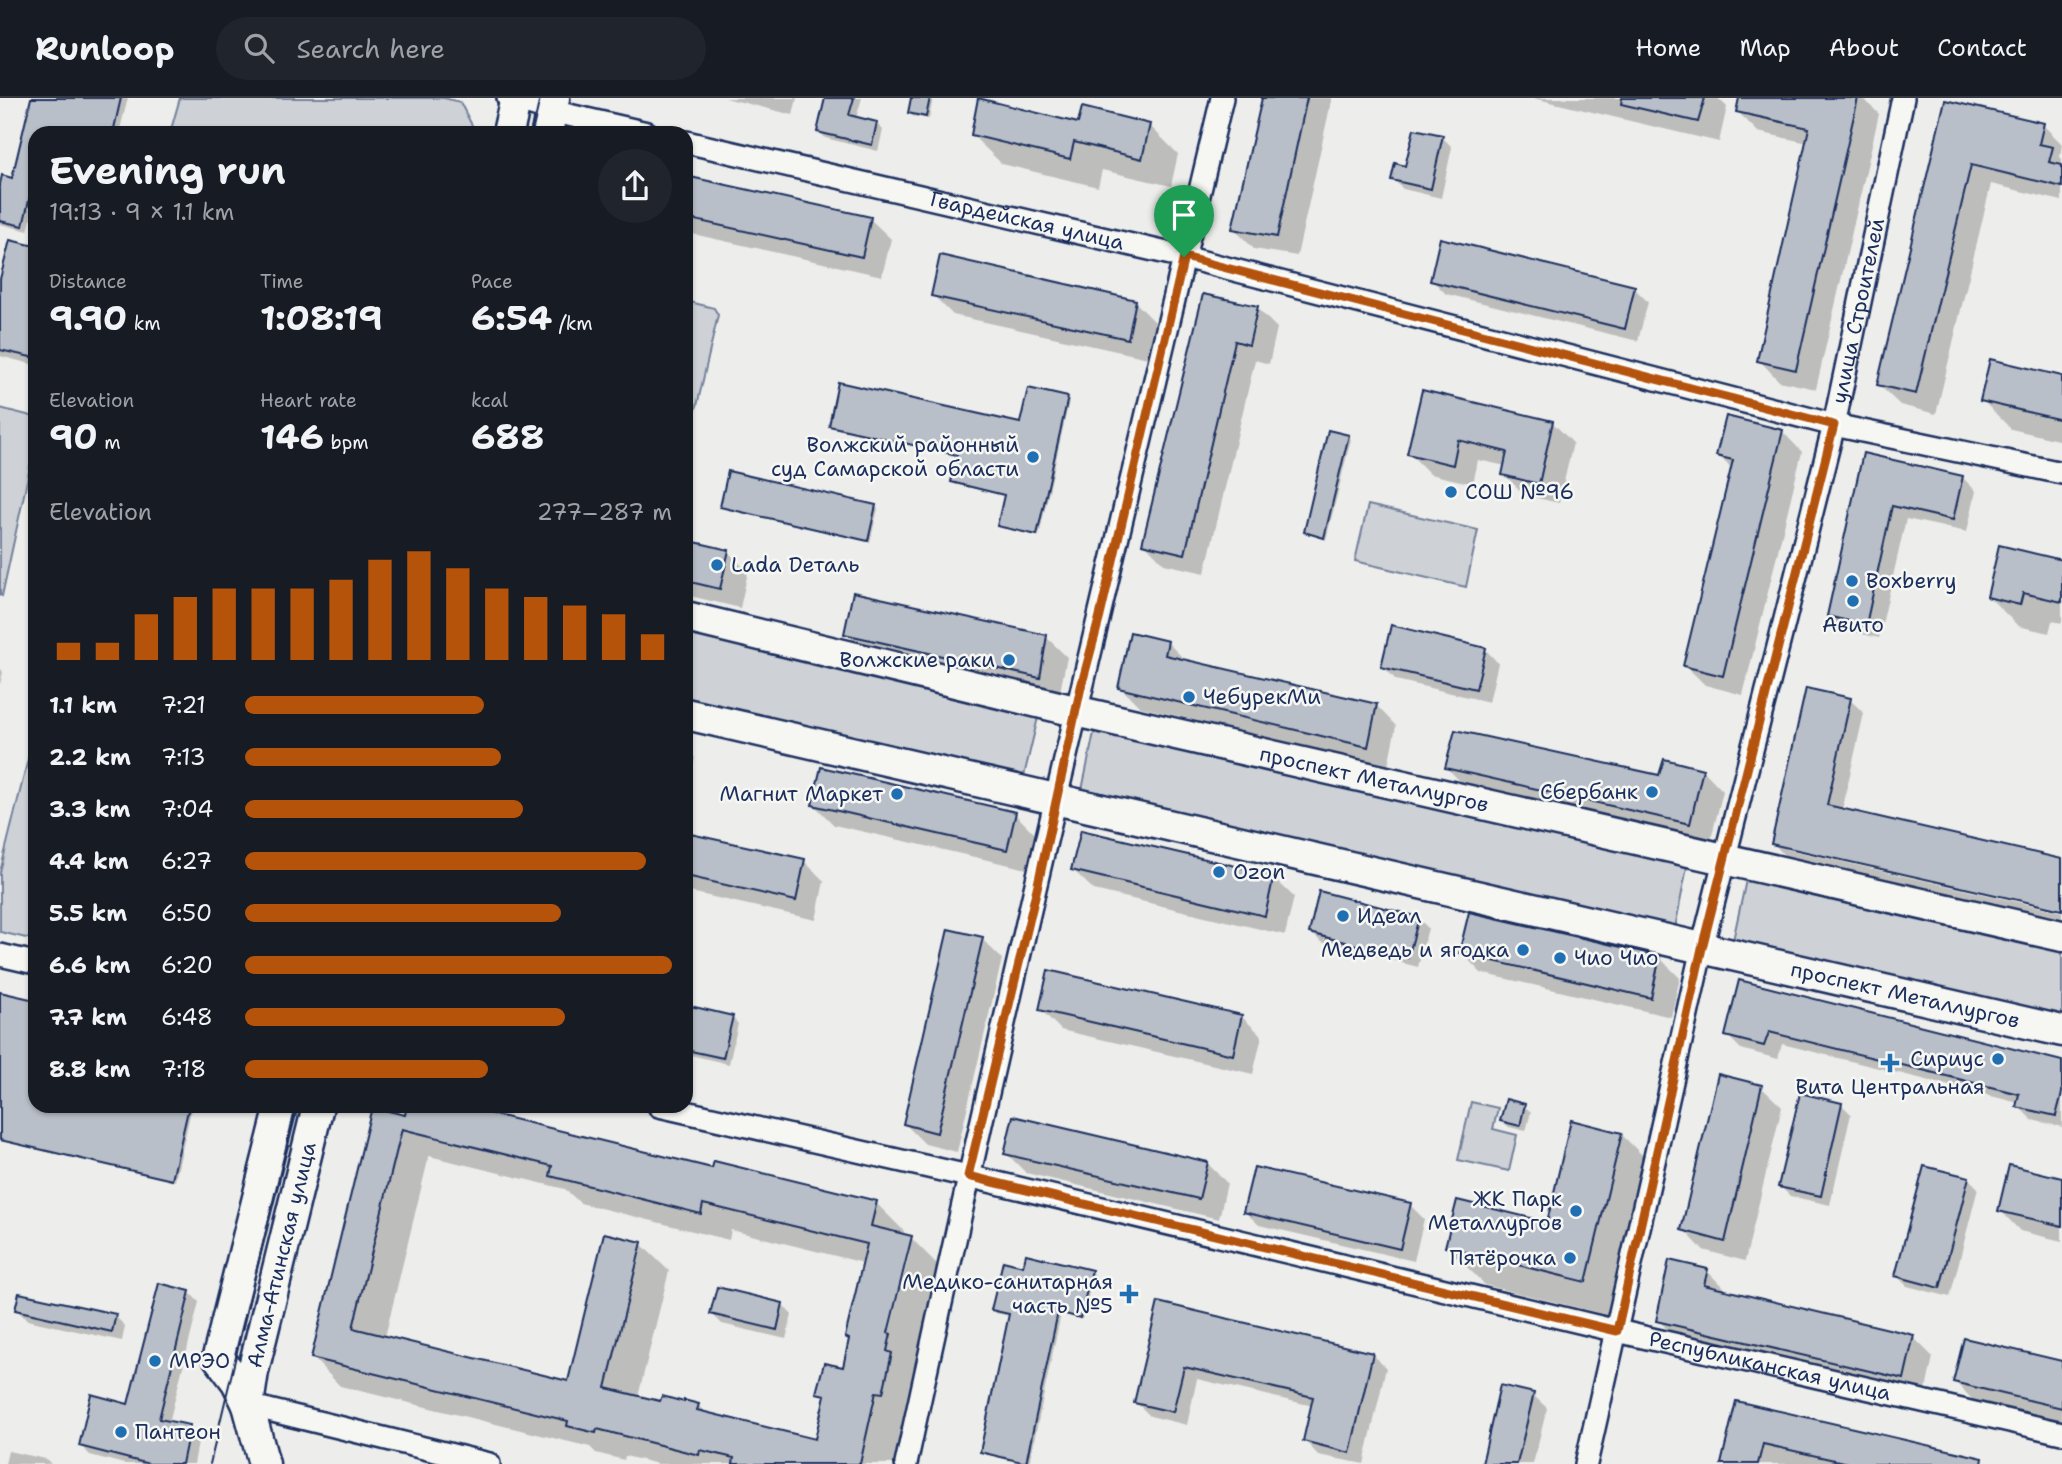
<!DOCTYPE html>
<meta charset="utf-8">
<style>
:root{--surface:#171b24;--page:#20242c;--text:#f1f3f6;--muted:#9ea1a6;--line:#363941;--accent:#b45309}
body{margin:0;font-family:"Shantell Sans",sans-serif;background:var(--page);color:var(--text);height:100vh;display:flex;flex-direction:column;font-size:26px;white-space:nowrap}
*{box-sizing:border-box;margin:0}
p{font-size:23px;color:var(--muted)}
.icon{flex:none;width:38px;height:38px;fill:none;stroke:currentColor;stroke-width:2;stroke-linecap:round;stroke-linejoin:round}
.map{position:relative;flex:1;overflow:hidden}
.panel{position:absolute;left:28px;top:28px;width:665px;height:987px;display:flex;flex-direction:column;background:var(--surface);border-radius:21px;box-shadow:0 2px 5px #0004}
.panel>*{flex:none}
.pin{position:absolute;display:grid;place-items:center;width:60px;height:60px;color:#fff;margin:-72px -30px;border-radius:50% 50% 50% 0;rotate:-45deg;box-shadow:0 0 7px #0007}
.pin .icon{rotate:45deg}
.round{display:grid;place-items:center;flex:none;width:74px;height:74px;border-radius:37px;background:var(--page)}
.headline{display:flex;align-items:center;justify-content:space-between;height:119px;padding:0 21px}
h1{font-size:38px;font-weight:700;line-height:52px}
.metrics{display:grid;grid-template-columns:repeat(3,1fr);gap:10px;height:119px;padding:7px 21px}
.metrics div{display:grid;align-content:center}
.metrics b{font-size:35px;font-weight:700}
.metrics small{font-size:19px;font-weight:400}
.metrics p{font-size:19px}
.chart{height:196px;padding:14px 21px}
.chart p{display:flex;justify-content:space-between}
.chart svg{width:100%;height:126px;margin-top:7px;stroke:var(--accent);stroke-width:6}
ul{padding:0 21px;list-style:none;font-size:23px}
li{display:grid;grid-template-columns:112px 84px 1fr;align-items:center;height:52px}
li i{height:18px;border-radius:9px;background:var(--accent)}
header{display:flex;align-items:center;gap:42px;box-sizing:border-box;height:98px;padding:0 35px;background:var(--surface);border-bottom:2px solid var(--line)}
header strong{font-size:33px}
nav{display:flex;gap:38px;margin-inline-start:auto;font-size:24px}
.search{width:490px;height:63px;background:var(--page);display:flex;align-items:center;gap:18px;box-sizing:border-box;padding:0 24px;border-radius:38px;color:var(--muted);font-size:26px}
.map>svg:first-child{display:block}
.green{fill:#ced2d7;stroke:#74809a;stroke-width:2}
.shadow{fill:#0003;fill-rule:evenodd}
.building{fill:#b9bfc8;stroke:#1b2f5e;stroke-width:2;fill-rule:evenodd}
.lines{fill:none;stroke-linecap:round;stroke-linejoin:round}
.street-casing{stroke:#1b2f5e;stroke-width:26}
.secondary-casing{stroke:#1b2f5e;stroke-width:35}
.street{stroke:#f6f6f2;stroke-width:21}
.secondary{stroke:#f6f6f2;stroke-width:30}
.tram{stroke:#1b2f5e;stroke-width:2}
.route-casing{stroke:#fff;stroke-width:14}
.route{stroke:#b45309;stroke-width:9}
.poi-dot{fill:#1f6fb2;stroke:#f6f6f2;stroke-width:2.5}
.labels{text-anchor:middle;dominant-baseline:central;stroke-width:5;stroke-linejoin:round;paint-order:stroke}
.street-label{font-size:21px;fill:#1b2f5e;stroke:#f6f6f2}
.poi-label{font-size:21px;fill:#1b2f5e;stroke:#f6f6f2;text-anchor:end}
</style>
<header>
<strong>Runloop</strong>
<div class="search"><svg class="icon" aria-label="search" viewBox="0 0 24 24"><circle cx="10" cy="10" r="6"/><path d="M15 15l6 6"/></svg>Search here</div>
<nav><a>Home</a><a>Map</a><a>About</a><a>Contact</a></nav>
</header>
<div class="map">
<svg width="2062" height="1366" viewBox="0 0 2062 1366">
<rect width="100%" height="100%" fill="#edeeec"/>
<filter id="ink" filterUnits="userSpaceOnUse"><feTurbulence type="fractalNoise" baseFrequency=".0143" numOctaves="2"/><feDisplacementMap in="SourceGraphic" scale="14" xChannelSelector="R" yChannelSelector="G"/><feConvolveMatrix kernelMatrix="1 2 1 2 8 2 1 2 1" color-interpolation-filters="sRGB"/></filter>
<g filter="url(#ink)">
<!-- green -->
<g class="green">
<polygon points="180,0 444,0 460,4 476,35 170,35"/>
<polygon points="686,203 714,210 718,217 697,308 690,320 686,322"/>
<polygon points="0,310 35,319 35,346 2,498 0,497"/>
<polygon points="1368,407 1478,432 1466,489 1355,463"/>
<polygon points="686,526 1041,607 1023,682 686,605"/>
<polygon points="1096,625 1688,764 1675,830 1082,692"/>
<polygon points="35,633 35,842 0,834 0,774"/>
<polygon points="1746,782 2062,853 2062,921 1732,847"/>
<polygon points="1471,1004 1498,1010 1493,1031 1517,1037 1509,1073 1458,1062"/>
</g>
<!-- shadow -->
<g class="shadow">
<polygon points="33,0 128,0 119,35 35,35 35,104 28,133 0,126 0,93 13,82"/>
<polygon points="725,0 797,0 793,17"/>
<polygon points="827,0 862,0 856,20 876,25 883,32 878,53 825,40 819,33"/>
<polygon points="912,0 933,0 929,21 912,18 909,15"/>
<polygon points="1263,0 1332,0 1297,158 1254,151 1234,131"/>
<polygon points="1533,0 1718,0 1727,9 1719,44"/>
<polygon points="1741,0 1863,0 1879,16 1816,291 1779,283 1759,262 1808,45 1758,34 1738,14"/>
<polygon points="1947,4 2043,27 2062,46 2060,59 2062,61 2062,103 1991,86 1936,316 1900,307 1879,287"/>
<polygon points="1079,27 1149,27 1178,56 1171,88 1102,72 1098,89 1002,66 972,37"/>
<polygon points="1442,39 1452,49 1441,100 1403,91 1393,81"/>
<polygon points="686,80 870,121 891,141 882,178 688,135 686,133"/>
<polygon points="35,150 35,267 0,258 0,188"/>
<polygon points="1432,182 1634,190 1648,204 1638,243 1446,196"/>
<polygon points="933,197 1135,204 1155,224 1148,260 953,217"/>
<polygon points="1204,198 1257,210 1277,230 1269,266 1255,262 1205,475 1164,466 1144,445"/>
<polygon points="2062,279 2062,343 2011,331 1982,302"/>
<polygon points="1424,294 1552,324 1573,345 1559,405 1524,397 1504,376 1506,368 1478,362 1473,386 1430,376 1409,355"/>
<polygon points="1067,300 1069,303 1039,438 1002,430 999,427 1006,398 955,386 953,384 958,358 833,330 831,327 1021,327"/>
<polygon points="1782,333 1802,354 1743,597 1705,587 1685,567 1733,372 1718,357"/>
<polygon points="1348,338 1351,341 1326,442 1308,436 1306,434"/>
<polygon points="1864,357 1962,379 1976,393 1967,434 1906,421 1879,540 1842,531 1829,518"/>
<polygon points="722,408 875,408 878,411 870,444 724,411"/>
<polygon points="686,444 728,454 748,474 740,510 686,497"/>
<polygon points="2062,463 2062,525 2052,523 2049,535 2018,528 1989,499"/>
<polygon points="846,535 1046,539 1067,559 1059,599 867,556"/>
<polygon points="1167,544 1187,564 1376,607 1396,628 1388,668 1140,609 1120,589"/>
<polygon points="1485,551 1498,565 1489,604 1396,582 1383,568"/>
<polygon points="0,570 3,574 0,587"/>
<polygon points="1850,602 1864,615 1842,712 2062,763 2062,810 1786,747 1786,751 2062,814 2062,821 1786,759 1773,745"/>
<polygon points="686,651 695,660 687,693 686,693"/>
<polygon points="1447,670 1661,679 1703,672 1723,693 1710,745 1467,690"/>
<polygon points="814,707 1015,716 1035,736 1027,771 834,727"/>
<polygon points="686,736 804,763 824,783 816,822 686,793"/>
<polygon points="1073,772 1273,779 1294,799 1285,837 1094,792"/>
<polygon points="1470,816 1660,860 1680,880 1671,919 1481,875 1461,854"/>
<polygon points="1418,820 1428,830 1418,869 1321,844 1311,834"/>
<polygon points="982,841 1002,861 957,1054 925,1046 905,1026"/>
<polygon points="1741,884 2062,965 2062,1029 2032,1022 2018,1008 2019,1005 1782,946 1778,961 1741,951 1727,937"/>
<polygon points="0,896 35,904 35,1008 192,1008 175,1083 0,1043"/>
<polygon points="686,909 732,919 738,926 729,966 686,956"/>
<polygon points="1041,912 1241,918 1262,938 1253,976 1061,932"/>
<polygon points="1761,989 1782,1009 1745,1163 1703,1152 1683,1131"/>
<polygon points="1841,1006 1851,1016 1830,1107 1790,1098 1780,1088"/>
<path d="M409,1008H452L713,1072L876,1105L904,1133L903,1138L911,1140L939,1168L915,1263L918,1266L910,1322L903,1320L893,1366H658L625,1358L624,1362L596,1355L590,1349L340,1288L313,1260ZM429,1058L565,1091L580,1105L729,1142L731,1132L864,1165L847,1239L851,1243L844,1271L818,1294L826,1302L816,1343L707,1317L698,1307L662,1305L638,1299L669,1173L641,1146L569,1285L385,1239ZM905,1157H909L887,1244H884Z"/>
<polygon points="1524,1008 1531,1014 1526,1033 1509,1029 1502,1023"/>
<polygon points="1621,1036 1659,1074 1624,1221 1485,1187 1447,1149 1548,1126"/>
<polygon points="1006,1055 1207,1065 1227,1085 1219,1121 1026,1075"/>
<polygon points="1968,1080 1978,1090 1950,1199 1907,1188 1897,1178"/>
<polygon points="2062,1082 2062,1143 2020,1133 2000,1112"/>
<polygon points="1410,1107 1424,1121 1414,1163 1259,1127 1245,1114"/>
<polygon points="1091,1173 1094,1176 1082,1221 1061,1216 1029,1366 984,1356 982,1354 1011,1218 995,1215 993,1212"/>
<polygon points="1707,1173 1727,1193 1913,1239 1933,1259 1924,1301 1679,1243 1658,1222"/>
<polygon points="189,1194 199,1204 169,1325 190,1329 199,1339 194,1366 124,1366 90,1357 81,1348 129,1308"/>
<polygon points="782,1206 792,1217 786,1241 722,1226 712,1216"/>
<polygon points="1159,1206 1372,1256 1386,1270 1364,1366 1318,1357 1305,1343 1313,1308 1197,1281 1187,1327 1150,1318 1136,1304"/>
<polygon points="17,1212 115,1218 125,1228 122,1243 27,1222"/>
<polygon points="2062,1265 2062,1324 1975,1304 1955,1284"/>
<polygon points="1533,1297 1547,1310 1533,1366 1483,1366"/>
<polygon points="1737,1305 1971,1366 1723,1366"/>
<polygon points="8,1353 46,1361 51,1366 5,1366"/>
</g>
<!-- building -->
<g class="building">
<polygon points="31,0 121,0 113,35 35,35 35,77 23,128 0,123 0,86 2,77 12,80"/>
<polygon points="825,0 854,0 849,17 877,24 872,47 817,34"/>
<polygon points="911,0 930,0 926,19 908,15"/>
<polygon points="978,0 1078,25 1082,9 1150,26 1142,61 1074,44 1070,61 971,37"/>
<polygon points="1262,0 1307,0 1277,139 1232,131"/>
<polygon points="1622,0 1705,0 1698,24 1621,6"/>
<polygon points="1739,0 1858,0 1796,272 1757,263 1809,30 1736,14"/>
<polygon points="1945,2 2044,25 2039,46 2053,49 2049,64 2062,67 2062,89 1971,67 1916,296 1877,287"/>
<polygon points="1414,31 1443,37 1431,91 1391,82 1395,65 1405,68"/>
<polygon points="686,78 871,119 862,159 686,120"/>
<polygon points="1440,140 1635,188 1625,231 1430,183"/>
<polygon points="10,142 35,148 35,260 0,252 0,181"/>
<polygon points="940,157 1136,202 1128,241 931,198"/>
<polygon points="1203,196 1258,208 1249,247 1235,243 1185,456 1142,446"/>
<polygon points="1990,261 2062,278 2062,322 1980,303"/>
<polygon points="838,284 1020,325 1028,290 1068,299 1037,437 997,428 1004,397 951,384 957,357 829,328"/>
<polygon points="1422,292 1553,323 1539,386 1502,377 1507,354 1458,342 1453,367 1407,356"/>
<polygon points="1726,318 1783,332 1723,578 1683,568 1733,362 1716,358"/>
<polygon points="1328,332 1349,337 1324,440 1304,434"/>
<polygon points="1863,355 1963,378 1953,422 1892,408 1866,527 1827,518"/>
<polygon points="728,373 876,407 868,443 720,409"/>
<polygon points="686,442 729,452 720,491 686,483"/>
<polygon points="1999,447 2062,462 2062,504 2023,495 2020,507 1987,499"/>
<polygon points="853,494 1047,537 1040,580 844,536"/>
<polygon points="1391,527 1486,550 1476,591 1381,569"/>
<polygon points="1130,534 1168,543 1165,557 1377,606 1368,649 1118,590"/>
<polygon points="1806,590 1851,600 1827,707 2062,761 2062,812 1771,746"/>
<polygon points="1455,632 1659,677 1664,661 1703,671 1690,726 1445,670"/>
<polygon points="821,669 1016,714 1007,752 812,707"/>
<polygon points="1081,732 1274,777 1265,818 1071,772"/>
<polygon points="686,735 805,761 796,803 686,778"/>
<polygon points="1319,793 1419,819 1408,860 1309,835"/>
<polygon points="1469,814 1660,858 1651,900 1459,855"/>
<polygon points="948,831 983,839 937,1035 903,1026"/>
<polygon points="1048,872 1242,917 1233,957 1039,912"/>
<polygon points="1739,882 2062,963 2062,995 2056,1018 2016,1009 2019,996 1769,934 1764,948 1725,938"/>
<polygon points="0,894 35,902 35,1008 189,1008 172,1082 0,1042"/>
<polygon points="686,907 733,918 723,960 686,952"/>
<polygon points="1718,976 1762,987 1725,1144 1681,1132"/>
<polygon points="1800,995 1842,1005 1821,1098 1778,1089"/>
<polygon points="1506,1001 1525,1006 1520,1028 1500,1023"/>
<path d="M407,1008H460L712,1070L714,1063L877,1103L871,1128L912,1138L888,1235L891,1236L887,1253L892,1255L883,1295L876,1294L860,1366H733L734,1360L700,1352L699,1357L597,1331L596,1335L567,1328L568,1323L311,1260L372,1009L405,1017ZM402,1031L552,1068L550,1078L701,1116L703,1106L867,1146L845,1239L849,1241L843,1269L824,1265L816,1295L825,1297L815,1341L697,1312L699,1306L684,1302V1304L662,1298L660,1303L606,1290L642,1144L604,1135L568,1283L353,1230Z"/>
<polygon points="1013,1018 1208,1064 1199,1101 1004,1056"/>
<polygon points="1571,1022 1622,1035 1586,1184 1445,1149 1457,1102 1547,1124"/>
<polygon points="2009,1067 2062,1080 2062,1128 1998,1113"/>
<polygon points="1924,1068 1969,1079 1940,1190 1895,1178"/>
<polygon points="1254,1069 1411,1105 1400,1151 1243,1114"/>
<polygon points="1026,1156 1092,1172 1080,1220 1058,1214 1026,1365 980,1354 1009,1216 991,1212 1003,1163 1023,1168"/>
<polygon points="1669,1162 1708,1171 1704,1187 1914,1237 1904,1281 1656,1223"/>
<polygon points="159,1185 190,1193 159,1321 190,1327 182,1366 149,1366 79,1348 91,1296 128,1306"/>
<polygon points="717,1189 783,1205 777,1232 710,1216"/>
<polygon points="19,1195 116,1216 112,1234 15,1212"/>
<polygon points="1158,1204 1373,1255 1350,1355 1303,1343 1313,1299 1184,1269 1173,1314 1134,1305"/>
<polygon points="1964,1240 2062,1263 2062,1310 1953,1284"/>
<polygon points="1500,1287 1534,1295 1517,1366 1482,1366"/>
<polygon points="1736,1303 1983,1360 1982,1366 1852,1366 1763,1346 1758,1366 1721,1366"/>
</g>
<g class="lines">
<defs>
<g id="street">
<polyline points="508,0 551,13 647,35"/>
<path id="s1" d="M686,44L1184,159L1834,327L2062,375"/>
<polyline points="0,857 35,865"/>
<path id="s2" d="M659,1008L968,1078L1617,1233L2062,1335"/>
<polyline points="248,1307 489,1366"/>
<path d="M906,1366C1004,909 1114,455 1222,0"/>
<path id="s3" d="M1586,1366L1702,850L1834,327L1903,0"/>
</g>
<g id="secondary">
<polyline points="508,35 516,0"/>
<polyline points="547,35 554,0"/>
<path id="s4" d="M686,519L1075,613L2062,838"/>
<path id="s5" d="M686,616L2062,933"/>
<path id="s6" d="M248,1307L253,1273L318,1008"/>
<polyline points="264,1366 248,1307 237,1284 218,1259 281,1008"/>
</g>
</defs>
<!-- street casing -->
<use href="#street" class="street-casing"/>
<!-- secondary casing -->
<use href="#secondary" class="secondary-casing"/>
<!-- street -->
<use href="#street" class="street"/>
<!-- secondary -->
<use href="#secondary" class="secondary"/>
<!-- tram -->
<g class="tram">
<polyline points="532,35 540,0"/>
<polyline points="210,1366 296,1008"/>
</g>
</g>
</g>
<g class="lines" filter="url(#ink)">
<defs>
<polygon id="route" points="1184,159 1834,327 1702,850 1617,1233 968,1078 1038,786 1081,589 1100,518"/>
</defs>
<!-- route casing -->
<use href="#route" class="route-casing"/>
<!-- route -->
<use href="#route" class="route"/>
</g>
<!-- markers -->
<g class="poi-dot">
<circle cx="1033" cy="359" r="7"/>
<circle cx="1451" cy="394" r="7"/>
<circle cx="717" cy="467" r="7"/>
<circle cx="1852" cy="483" r="7"/>
<circle cx="1853" cy="503" r="7"/>
<circle cx="1009" cy="562" r="7"/>
<circle cx="1189" cy="599" r="7"/>
<circle cx="1652" cy="694" r="7"/>
<circle cx="897" cy="696" r="7"/>
<circle cx="1219" cy="774" r="7"/>
<circle cx="1343" cy="818" r="7"/>
<circle cx="1523" cy="852" r="7"/>
<circle cx="1560" cy="860" r="7"/>
<circle cx="1998" cy="961" r="7"/>
<path d="M1886.5 954.5h7v7h7v7h-7v7h-7v-7h-7v-7h7z"/>
<circle cx="1576" cy="1113" r="7"/>
<circle cx="1570" cy="1160" r="7"/>
<path d="M1125.5 1185.5h7v7h7v7h-7v7h-7v-7h-7v-7h7z"/>
<circle cx="155" cy="1263" r="7"/>
<circle cx="121" cy="1334" r="7"/>
</g>
<g class="labels">
<!-- street labels -->
<g class="street-label">
<text stroke="none"><textPath href="#s1" startOffset="350">Гвардейская улица</textPath></text>
<text stroke="none"><textPath href="#s3" startOffset="1185">улица Строителей</textPath></text>
<text stroke="none"><textPath href="#s4" startOffset="707">проспект Металлургов</textPath></text>
<text stroke="none"><textPath href="#s5" startOffset="1251">проспект Металлургов</textPath></text>
<text stroke="none"><textPath href="#s6" startOffset="154">Алма-Атинская улица</textPath></text>
<text stroke="none"><textPath href="#s2" startOffset="1141">Республиканская улица</textPath></text>
</g>
<!-- poi labels -->
<g class="poi-label">
<text x="1019" y="347">Волжский районный<tspan x="1019" dy="24">суд Самарской области</tspan></text>
<text x="1465" y="394" text-anchor="start">СОШ №96</text>
<text x="731" y="467" text-anchor="start">Lada Dеталь</text>
<text x="1866" y="483" text-anchor="start">Boxberry</text>
<text x="1853" y="527" text-anchor="middle">Авито</text>
<text x="995" y="562">Волжские раки</text>
<text x="1203" y="599" text-anchor="start">ЧебурекМи</text>
<text x="1638" y="694">Сбербанк</text>
<text x="883" y="696">Магнит Маркет</text>
<text x="1233" y="774" text-anchor="start">Ozon</text>
<text x="1357" y="818" text-anchor="start">Идеал</text>
<text x="1509" y="852">Медведь и ягодка</text>
<text x="1574" y="860" text-anchor="start">Чио Чио</text>
<text x="1984" y="961">Сириус</text>
<text x="1890" y="989" text-anchor="middle">Вита Центральная</text>
<text x="1562" y="1101">ЖК Парк<tspan x="1562" dy="24">Металлургов</tspan></text>
<text x="1556" y="1160">Пятёрочка</text>
<text x="1113" y="1184">Медико-санитарная<tspan x="1113" dy="24">часть №5</tspan></text>
<text x="169" y="1263" text-anchor="start">МРЭО</text>
<text x="135" y="1334" text-anchor="start">Пантеон</text>
</g>
</g>
</svg>
<div class="pin" style="left:1184px;top:159px;background:#1e9e55"><svg class="icon" aria-label="arrive" viewBox="0 0 24 24"><path d="M6 21V4h12l-3 4 3 4H6"/></svg></div>
<section class="panel">
<div class="headline"><div><h1>Evening run</h1><p>19:13 · 9 × 1.1 km</p></div><a class="round"><svg class="icon" aria-label="share" viewBox="0 0 24 24"><path d="M12 15V3M7 8l5-5 5 5M5 13v7h14v-7"/></svg></a></div>
<div class="metrics">
<div><p>Distance</p><b>9.90<small> km</small></b></div>
<div><p>Time</p><b>1:08:19</b></div>
<div><p>Pace</p><b>6:54<small> /km</small></b></div>
</div>
<div class="metrics">
<div><p>Elevation</p><b>90<small> m</small></b></div>
<div><p>Heart rate</p><b>146<small> bpm</small></b></div>
<div><p>kcal</p><b>688</b></div>
</div>
<div class="chart"><p><span>Elevation</span>277–287 m</p>
<svg viewBox="0 0 160 44" preserveAspectRatio="none"><path d="M5 44V38M15 44V38M25 44V28M35 44V22M45 44V19M55 44V19M65 44V19M75 44V16M85 44V9M95 44V6M105 44V12M115 44V19M125 44V22M135 44V25M145 44V28M155 44V35"/></svg>
</div>
<ul>
<li><b>1.1 km</b>7:21<i style="width:56%"></i></li>
<li><b>2.2 km</b>7:13<i style="width:60%"></i></li>
<li><b>3.3 km</b>7:04<i style="width:65%"></i></li>
<li><b>4.4 km</b>6:27<i style="width:94%"></i></li>
<li><b>5.5 km</b>6:50<i style="width:74%"></i></li>
<li><b>6.6 km</b>6:20<i style="width:100%"></i></li>
<li><b>7.7 km</b>6:48<i style="width:75%"></i></li>
<li><b>8.8 km</b>7:18<i style="width:57%"></i></li>
</ul>
</section>
</div>
